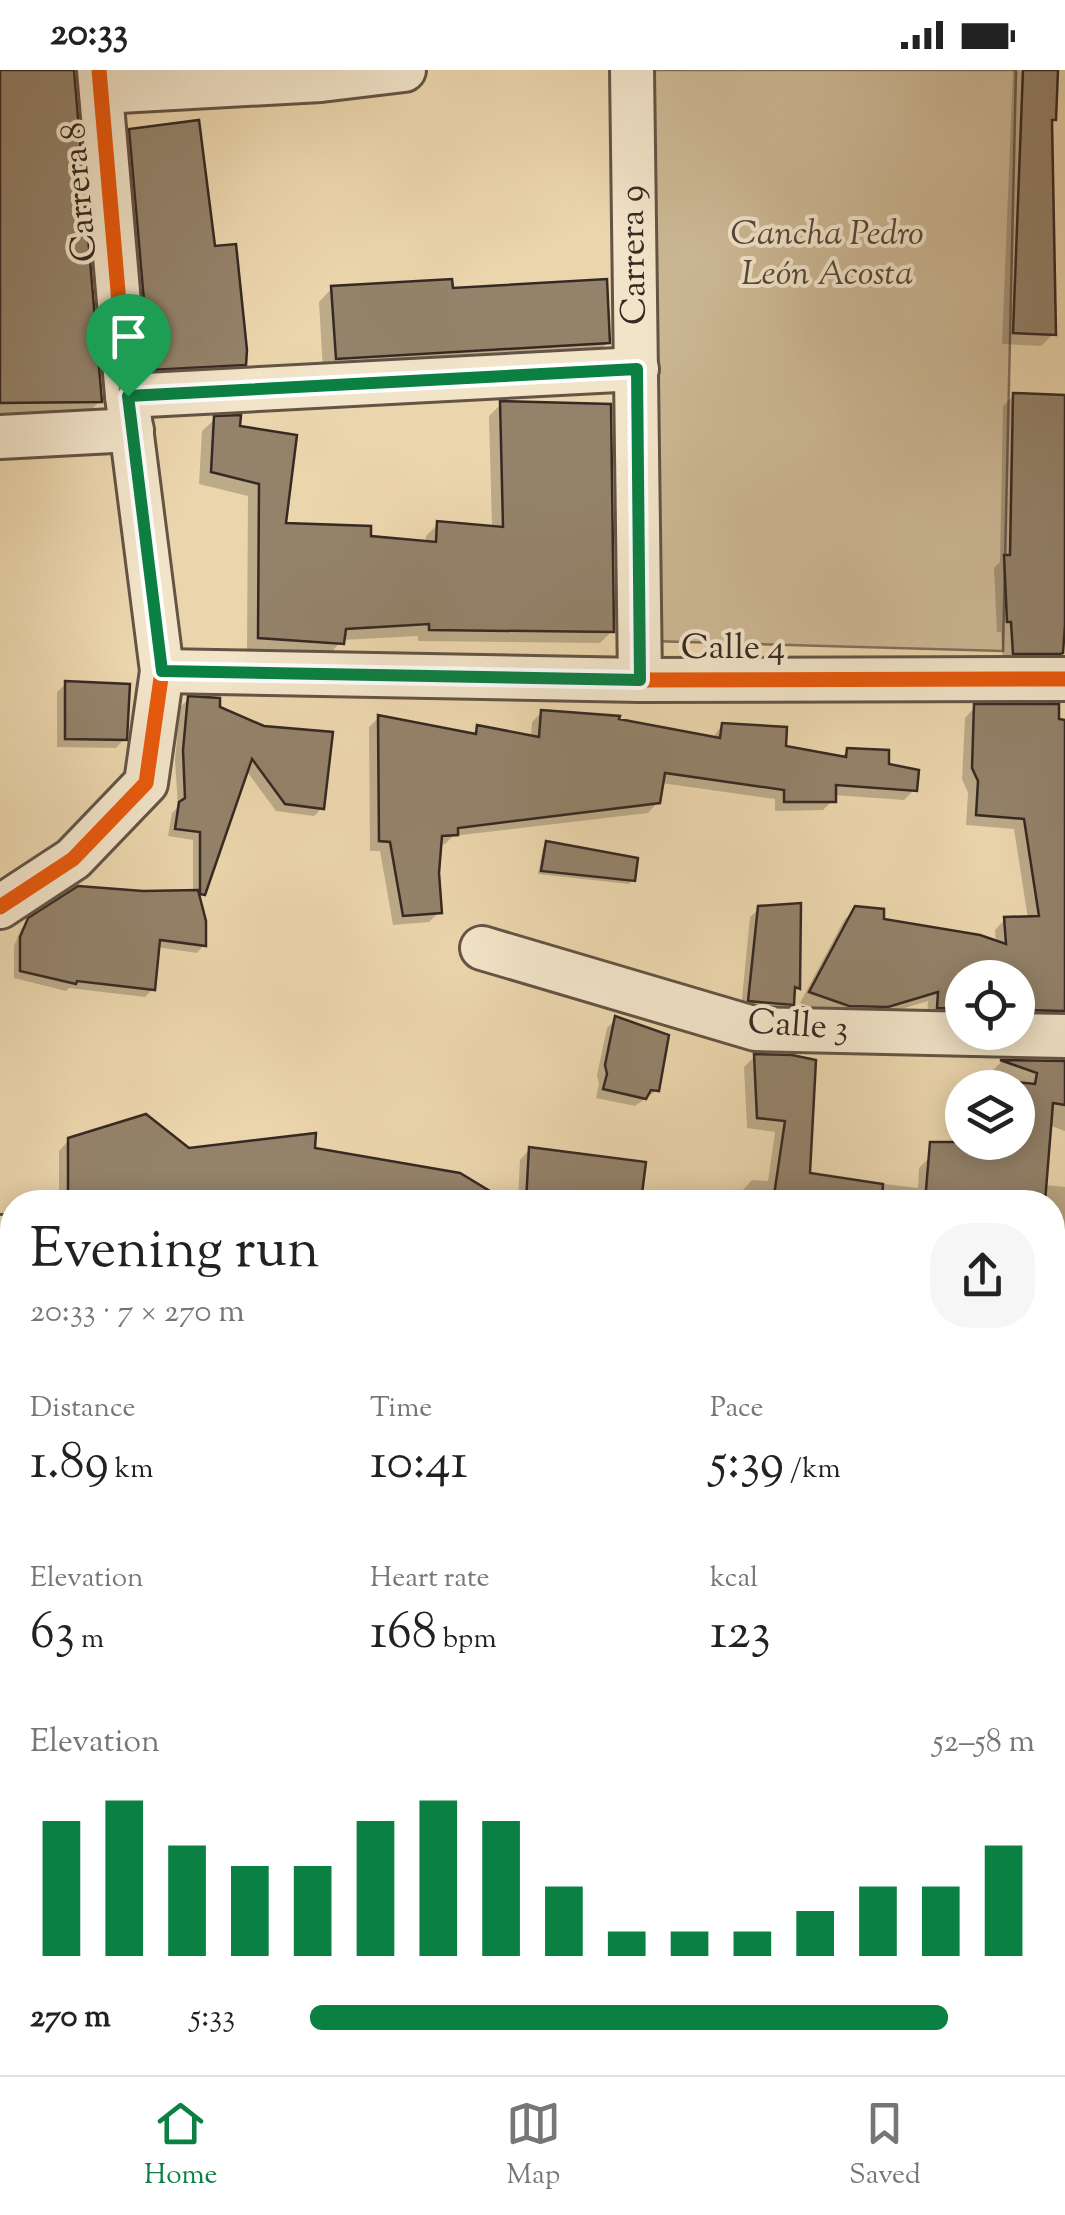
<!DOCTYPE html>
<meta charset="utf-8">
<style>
:root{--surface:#fff;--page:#f6f6f6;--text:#222;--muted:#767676;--line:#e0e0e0;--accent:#0b8043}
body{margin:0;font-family:"Sorts Mill Goudy",serif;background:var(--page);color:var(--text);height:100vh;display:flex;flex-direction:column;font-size:38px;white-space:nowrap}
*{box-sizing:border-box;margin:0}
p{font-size:32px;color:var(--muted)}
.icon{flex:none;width:55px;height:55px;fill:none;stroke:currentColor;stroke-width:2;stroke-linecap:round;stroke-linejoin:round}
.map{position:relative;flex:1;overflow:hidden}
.sheet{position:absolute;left:0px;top:1120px;width:1065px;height:885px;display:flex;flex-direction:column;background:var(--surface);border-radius:40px 40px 0 0;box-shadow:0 5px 25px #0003}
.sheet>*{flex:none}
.controls{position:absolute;left:945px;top:890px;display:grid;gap:20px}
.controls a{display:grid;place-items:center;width:90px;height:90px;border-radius:50%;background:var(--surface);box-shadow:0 5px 25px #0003;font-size:50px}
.pin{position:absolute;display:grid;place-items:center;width:85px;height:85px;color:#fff;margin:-102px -42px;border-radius:50% 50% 50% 0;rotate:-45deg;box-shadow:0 0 10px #0007}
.pin .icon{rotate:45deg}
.round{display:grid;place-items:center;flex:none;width:105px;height:105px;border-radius:40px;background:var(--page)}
.overview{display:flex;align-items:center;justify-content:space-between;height:170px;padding:0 30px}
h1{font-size:55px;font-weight:600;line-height:75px}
.stats{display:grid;grid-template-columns:repeat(3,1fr);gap:15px;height:170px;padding:10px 30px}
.stats div{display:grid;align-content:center}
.stats b{font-size:50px;font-weight:600}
.stats small{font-size:28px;font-weight:400}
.stats p{font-size:28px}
.chart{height:280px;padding:20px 30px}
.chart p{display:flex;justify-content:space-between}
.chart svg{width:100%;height:180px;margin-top:10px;stroke:var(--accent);stroke-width:6}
ul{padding:0 30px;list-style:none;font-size:32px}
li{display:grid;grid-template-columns:160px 120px 1fr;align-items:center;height:75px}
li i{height:25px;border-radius:12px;background:var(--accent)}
.status{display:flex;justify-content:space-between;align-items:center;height:70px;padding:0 50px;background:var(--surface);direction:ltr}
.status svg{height:28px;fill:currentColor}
.tab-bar{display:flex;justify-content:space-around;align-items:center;height:140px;border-top:2px solid var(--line);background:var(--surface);font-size:28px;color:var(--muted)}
.tab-bar a{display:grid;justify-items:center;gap:5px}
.tab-bar .current{color:var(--accent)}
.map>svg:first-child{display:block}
.green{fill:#ccb895;stroke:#81705c;stroke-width:2.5}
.shadow{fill:#0003}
.building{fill:#94826a;stroke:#362923;stroke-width:2.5}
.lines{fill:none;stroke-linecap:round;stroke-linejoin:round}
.minor-casing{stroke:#635445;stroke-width:48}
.minor{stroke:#f2e4c9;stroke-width:42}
.cycleway-casing{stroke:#f2e4c9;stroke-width:21}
.cycleway{stroke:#e8590c;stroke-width:15}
.route-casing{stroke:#fff;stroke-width:20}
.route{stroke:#0b8043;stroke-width:12}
.labels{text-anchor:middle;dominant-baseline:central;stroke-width:8;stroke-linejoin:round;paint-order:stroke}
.street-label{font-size:35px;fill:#362923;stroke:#f2e4c9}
.park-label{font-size:35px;font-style:italic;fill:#54463a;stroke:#f2e4c9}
</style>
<div class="status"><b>20:33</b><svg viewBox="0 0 49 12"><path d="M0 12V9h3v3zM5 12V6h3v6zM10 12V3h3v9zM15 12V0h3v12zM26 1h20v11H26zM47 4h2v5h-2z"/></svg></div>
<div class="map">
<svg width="1065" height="2005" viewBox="0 0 1065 2005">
<rect width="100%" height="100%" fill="#ebd5ac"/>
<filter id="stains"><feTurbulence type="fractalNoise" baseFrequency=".002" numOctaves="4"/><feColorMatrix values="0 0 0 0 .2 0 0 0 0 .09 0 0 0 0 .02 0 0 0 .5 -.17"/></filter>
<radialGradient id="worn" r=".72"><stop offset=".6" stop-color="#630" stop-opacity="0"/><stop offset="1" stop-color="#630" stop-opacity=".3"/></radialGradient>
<!-- green -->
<polygon class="green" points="640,0 1016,0 1003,581 651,571"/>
<!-- shadow -->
<g class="shadow">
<polygon points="0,0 72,0 100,331 83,348 0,349"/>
<polygon points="1013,0 1056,0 1053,49 1050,53 1053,264 1041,276 1002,274"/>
<polygon points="130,61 212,179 243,294 231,306 139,311 118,73"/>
<polygon points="332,218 450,220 608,272 594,286 323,301 319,232"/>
<polygon points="1014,325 1065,423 1065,566 1061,565 1061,582 1050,593 1003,594 1001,562 997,562 994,498 1000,492 1003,336"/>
<polygon points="501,334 612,561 600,573 418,571 418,566 342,570 329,585 247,579 248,426 199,414 202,361 215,349 237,358 283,455 425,474 426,466 438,454 492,458 489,346"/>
<polygon points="66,614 124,669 116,678 57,677 57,622"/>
<polygon points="189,629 218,639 322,738 314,746 276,741 246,700 203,824 198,829 204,875 197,883 157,877 153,919 145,927 69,918 66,921 14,908 14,876 21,859 30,850 143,824 193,823 193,770 168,766 172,743 178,737 175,690 180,637"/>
<polygon points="975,637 1065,652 1065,954 1018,950 1018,908 962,908 962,949 927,948 928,931 875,947 837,946 800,933 844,850 856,839 881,851 996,873 995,860 1005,849 1028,849 1014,759 966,755 968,723 962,709 965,648"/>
<polygon points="542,642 617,651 712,669 722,655 783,678 840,688 848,681 886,696 914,720 904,730 833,725 833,730 823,740 775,741 775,729 661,713 658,732 648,743 453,766 445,774 439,774 439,842 429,852 393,855 380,781 370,781 369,657 379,647 470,666 478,658 531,668 532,652"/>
<polygon points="547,774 632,810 629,814 538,804 543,778"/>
<polygon points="760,838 798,918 793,923 792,934 783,943 741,939 750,847"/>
<polygon points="616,949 657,1020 635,1036 596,1028 599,1014 597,1005 607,958"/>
<polygon points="755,986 791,987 807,1105 918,1118 919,1098 930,1087 1018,1072 1018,1018 981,1018 988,1011 1028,1014 992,1001 1001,992 1065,993 1065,1061 1049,1055 1044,1115 1065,1117 1065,1226 1052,1224 1052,1132 740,1132 742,1121 752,1110 768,1111 775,1062 747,1058 744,997"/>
<polygon points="69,1070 189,1081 313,1080 459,1105 503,1132 59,1132 59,1081"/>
<polygon points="529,1080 643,1094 638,1132 518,1132 520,1090"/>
<polygon points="0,1199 12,1217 12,1309 0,1308"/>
<polygon points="1052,1264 1065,1264 1065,1351 1052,1353"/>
<polygon points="0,1348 12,1351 12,1509 0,1505"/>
<polygon points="1052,1503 1065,1508 1065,1655 1052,1653"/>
<polygon points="12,1557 12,1837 0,1832 0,1666"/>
<polygon points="1052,1709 1065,1709 1065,1808 1052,1806"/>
<polygon points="1065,1849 1065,2005 790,2005 803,1992 1052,1992 1052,1852"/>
<polygon points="0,1873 12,1875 12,1992 64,1992 62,2005 0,2005"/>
<polygon points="104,1992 289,1992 289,2005 105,2005"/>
<polygon points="345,1992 410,1992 426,1997 425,2005 342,2005"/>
<polygon points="509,1992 604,1992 602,2005 507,2005"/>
<polygon points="664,1999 739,2005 658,2005"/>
</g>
<!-- building -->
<g class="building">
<polygon points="0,0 74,0 102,332 0,333"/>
<polygon points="1023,0 1058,0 1056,50 1052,50 1056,265 1013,263"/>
<polygon points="199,50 215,176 236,174 247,280 246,295 150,300 129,59"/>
<polygon points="452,209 453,218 607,209 610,273 336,289 331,216"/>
<polygon points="1013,323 1065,325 1065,555 1063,583 1060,584 1013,584 1011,552 1007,552 1004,485 1010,485"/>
<polygon points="500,331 611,334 614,562 429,560 429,554 346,559 344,574 258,568 259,414 211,402 214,346 241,345 240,356 297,365 286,453 371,456 371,466 436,472 437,451 503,457"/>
<polygon points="65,611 130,614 127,670 65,669"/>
<polygon points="188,626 220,628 220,637 264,656 333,662 324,739 285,734 252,689 205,825 200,824 200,762 175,759 179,732 185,728 183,680"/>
<polygon points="974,634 1059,634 1059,649 1065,650 1065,941 1018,940 1018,908 962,908 962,939 937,938 938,922 888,937 849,936 809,922 855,836 884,839 884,849 980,865 1006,874 1004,847 1039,846 1024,749 976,745 978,711 972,698"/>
<polygon points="541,640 620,646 619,649 720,668 722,653 787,657 786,676 846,687 847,678 889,680 889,694 919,700 917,721 836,715 836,732 784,732 784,720 665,703 660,733 458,758 458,765 442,766 439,803 442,843 403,846 390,772 379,771 378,645 476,664 477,655 539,667"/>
<polygon points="546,771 638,788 635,811 541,801"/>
<polygon points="78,816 143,821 198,820 206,851 206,876 160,870 155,920 77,911 76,914 20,901 20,867 28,848"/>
<polygon points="801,833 800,919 795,917 794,935 748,931 758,836"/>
<polygon points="615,946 669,965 659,1021 651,1020 646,1029 603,1019 607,1004 605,995"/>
<polygon points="754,984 792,985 816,990 810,1103 883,1114 882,1132 773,1132 785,1051 757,1048"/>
<polygon points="1000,990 1065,991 1065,1035 1053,1033 1045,1132 925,1132 930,1072 1018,1072 1018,1018 986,1018 987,1009 1035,1014 1037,1003"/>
<polygon points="146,1044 189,1078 316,1063 315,1078 460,1103 508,1132 68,1132 68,1068"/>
<polygon points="529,1077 646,1092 641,1132 526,1132"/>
</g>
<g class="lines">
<defs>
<g id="minor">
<polyline points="632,0 640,610"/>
<polyline points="101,22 321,10 404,0"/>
<polyline points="127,326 637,299"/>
<polyline points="0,367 132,360"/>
<polyline points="162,601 640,610 1065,609"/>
<polyline points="0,837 73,789 146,713 162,601 127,326 99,0"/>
<polyline points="482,878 756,959 1065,966"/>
<polyline points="0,1167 12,1168"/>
<polyline points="1052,1237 1065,1238"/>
<polyline points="0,1519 12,1522"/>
<polyline points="1052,1682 1065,1684"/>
<polyline points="1052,1826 1065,1821"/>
<polyline points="0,1846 12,1849"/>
<polyline points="89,2005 91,1992"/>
<polyline points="315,2005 317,1992"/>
<polyline points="629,2005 631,1992"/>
</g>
</defs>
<!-- minor casing -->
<use href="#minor" class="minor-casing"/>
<!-- minor -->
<use href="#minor" class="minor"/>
<defs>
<g id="cycleway">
<polyline points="162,601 640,610 1065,609"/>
<polyline points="0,837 73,789 146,713 162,601 127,326 99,0"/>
</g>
</defs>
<!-- cycleway casing -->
<use href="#cycleway" class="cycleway-casing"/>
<!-- cycleway -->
<use href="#cycleway" class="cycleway"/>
</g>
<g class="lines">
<defs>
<polygon id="route" points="637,299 640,610 162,601 128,326"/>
</defs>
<!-- route casing -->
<use href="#route" class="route-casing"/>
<!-- route -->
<use href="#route" class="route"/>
</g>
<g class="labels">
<!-- street labels -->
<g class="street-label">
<text transform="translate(81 122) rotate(-95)">Carrera 8</text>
<text transform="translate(635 185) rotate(-91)">Carrera 9</text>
<text x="733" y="579">Calle 4</text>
<text transform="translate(798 957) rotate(4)">Calle 3</text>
</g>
<!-- park labels -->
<g class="park-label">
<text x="827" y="165">Cancha Pedro<tspan x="827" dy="40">León Acosta</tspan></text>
</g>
</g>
<rect width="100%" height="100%" filter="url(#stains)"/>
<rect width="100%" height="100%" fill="url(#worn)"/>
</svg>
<div class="controls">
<a><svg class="icon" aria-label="locate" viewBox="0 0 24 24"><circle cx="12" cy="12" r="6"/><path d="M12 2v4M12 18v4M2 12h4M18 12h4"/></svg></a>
<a><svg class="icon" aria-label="layers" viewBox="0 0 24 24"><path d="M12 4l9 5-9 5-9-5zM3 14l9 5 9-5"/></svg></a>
</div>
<div class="pin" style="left:128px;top:326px;background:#1e9e55"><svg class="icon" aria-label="arrive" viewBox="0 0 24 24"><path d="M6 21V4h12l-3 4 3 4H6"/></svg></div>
<section class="sheet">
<div class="overview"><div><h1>Evening run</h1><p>20:33 · 7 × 270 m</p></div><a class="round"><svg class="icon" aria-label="share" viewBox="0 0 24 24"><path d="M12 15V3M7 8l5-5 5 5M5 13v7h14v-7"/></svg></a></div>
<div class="stats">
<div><p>Distance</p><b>1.89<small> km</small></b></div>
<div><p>Time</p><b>10:41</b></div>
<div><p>Pace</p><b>5:39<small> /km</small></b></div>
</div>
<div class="stats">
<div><p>Elevation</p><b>63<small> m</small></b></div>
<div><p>Heart rate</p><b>168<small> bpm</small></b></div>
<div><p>kcal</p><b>123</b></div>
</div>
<div class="chart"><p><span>Elevation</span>52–58 m</p>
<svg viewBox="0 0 160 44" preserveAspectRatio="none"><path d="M5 44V11M15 44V6M25 44V17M35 44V22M45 44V22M55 44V11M65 44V6M75 44V11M85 44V27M95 44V38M105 44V38M115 44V38M125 44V33M135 44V27M145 44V27M155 44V17"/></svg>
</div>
<ul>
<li><b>270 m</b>5:33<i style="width:88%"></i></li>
</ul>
</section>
</div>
<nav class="tab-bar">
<a class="current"><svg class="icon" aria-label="home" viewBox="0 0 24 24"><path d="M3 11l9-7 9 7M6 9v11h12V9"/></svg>Home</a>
<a><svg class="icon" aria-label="map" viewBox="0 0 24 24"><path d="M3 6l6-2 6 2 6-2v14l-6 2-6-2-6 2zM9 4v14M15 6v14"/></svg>Map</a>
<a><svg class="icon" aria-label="saved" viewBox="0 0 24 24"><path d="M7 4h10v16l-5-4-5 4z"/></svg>Saved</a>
</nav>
